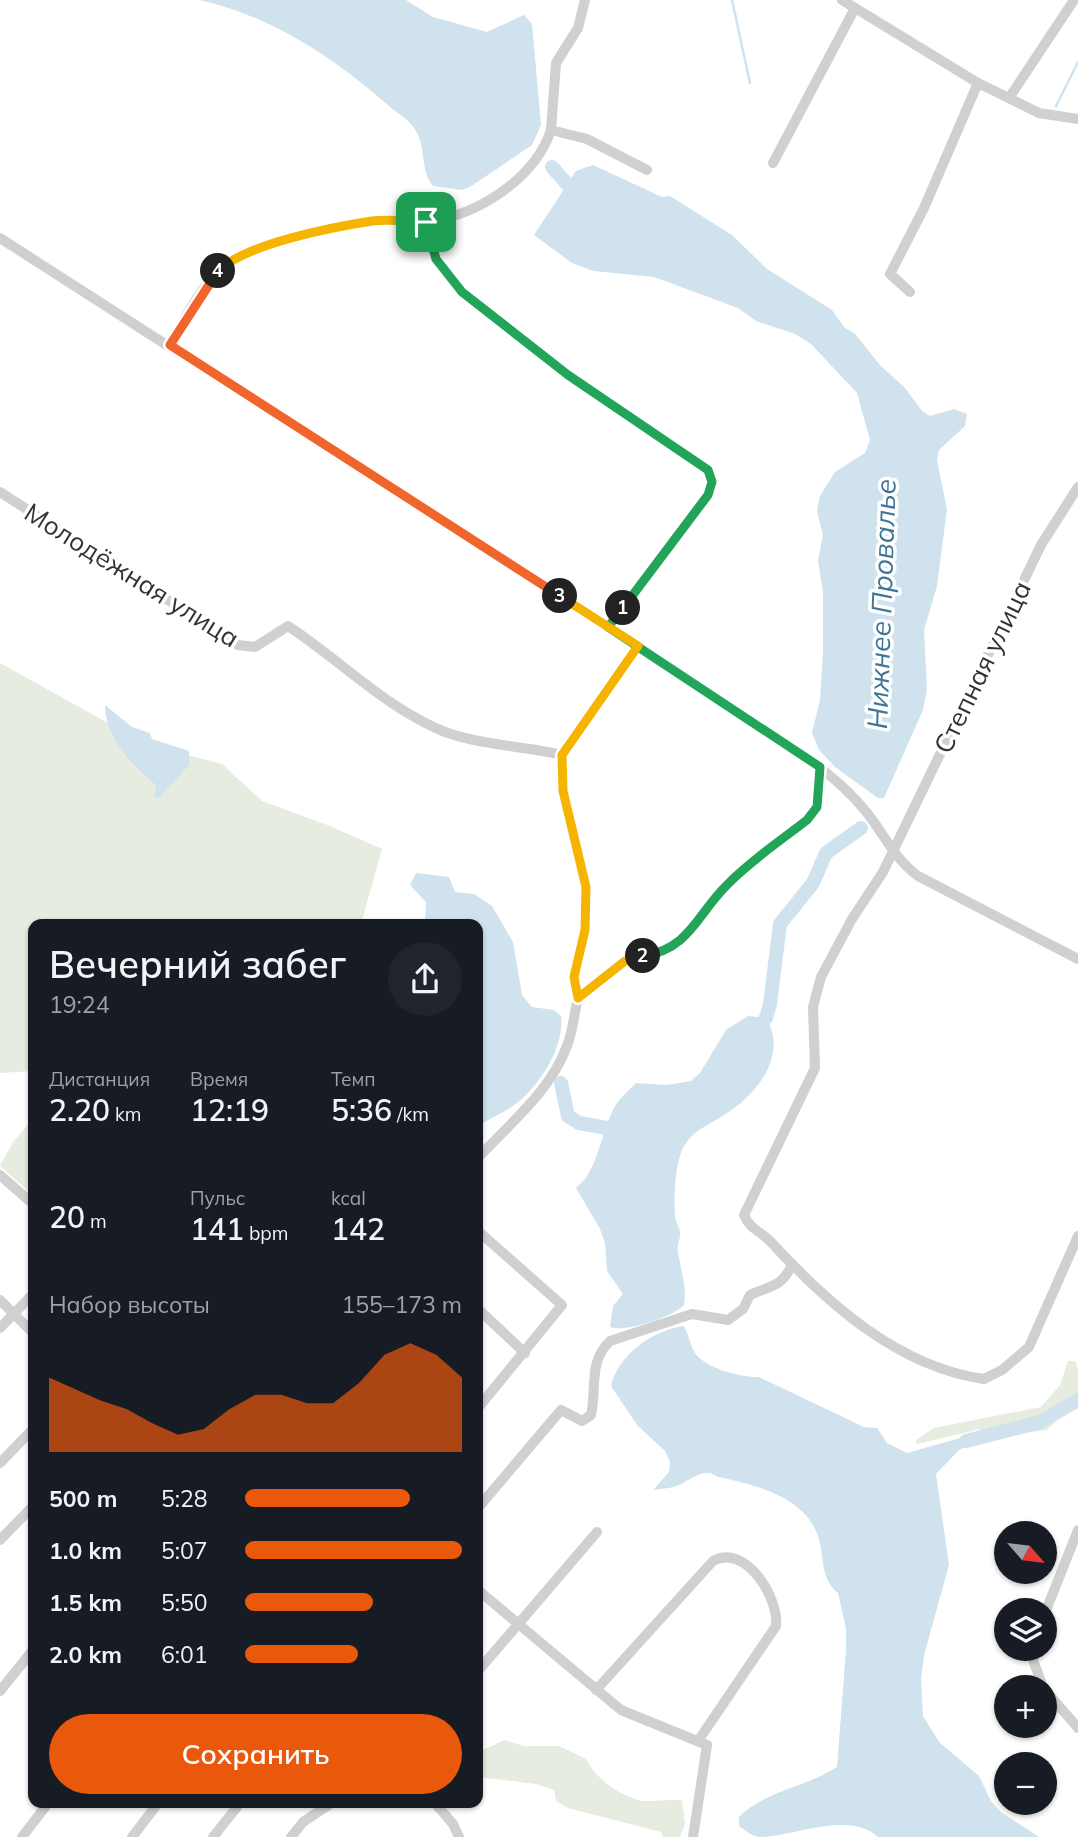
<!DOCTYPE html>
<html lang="ru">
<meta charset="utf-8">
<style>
:root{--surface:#171b24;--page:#20242c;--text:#f1f3f6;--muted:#9ea1a6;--accent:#ea580c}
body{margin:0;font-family:Mulish,sans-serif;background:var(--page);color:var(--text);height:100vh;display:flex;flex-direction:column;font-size:26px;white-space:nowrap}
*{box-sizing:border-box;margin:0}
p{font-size:23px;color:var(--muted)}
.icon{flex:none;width:38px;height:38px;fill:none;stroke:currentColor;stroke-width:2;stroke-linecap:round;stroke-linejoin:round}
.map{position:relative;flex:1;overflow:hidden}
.details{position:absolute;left:28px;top:919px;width:455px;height:889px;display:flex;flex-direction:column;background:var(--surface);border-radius:14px;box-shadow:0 2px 5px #0004}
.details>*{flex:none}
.needle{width:46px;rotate:118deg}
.buttons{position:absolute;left:994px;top:1521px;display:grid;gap:14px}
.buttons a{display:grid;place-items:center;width:63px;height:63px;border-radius:50%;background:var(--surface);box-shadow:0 2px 5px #0004;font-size:35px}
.pin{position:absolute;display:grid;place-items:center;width:60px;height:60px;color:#fff;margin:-30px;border-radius:14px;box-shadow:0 4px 10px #0006}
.km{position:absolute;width:35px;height:35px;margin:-18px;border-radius:50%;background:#222;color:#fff;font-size:19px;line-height:35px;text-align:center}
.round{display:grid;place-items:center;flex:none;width:74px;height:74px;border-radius:37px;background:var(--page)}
.head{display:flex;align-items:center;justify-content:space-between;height:119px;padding:0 21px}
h1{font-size:38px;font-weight:600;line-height:52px}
.figures{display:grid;grid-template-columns:repeat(3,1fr);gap:10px;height:119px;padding:7px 21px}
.figures div{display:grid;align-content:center}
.figures b{font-size:30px;font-weight:600}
.figures small{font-size:19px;font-weight:400}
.figures p{font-size:19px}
.chart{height:196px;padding:14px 21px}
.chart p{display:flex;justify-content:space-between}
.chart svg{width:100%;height:126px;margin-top:7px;fill:var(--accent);opacity:.7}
.action{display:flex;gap:14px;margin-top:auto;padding:14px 21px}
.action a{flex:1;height:80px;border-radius:42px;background:var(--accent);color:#fff;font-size:28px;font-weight:600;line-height:80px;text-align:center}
ul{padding:0 21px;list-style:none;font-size:23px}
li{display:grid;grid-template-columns:112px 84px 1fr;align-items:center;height:52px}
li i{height:18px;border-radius:9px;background:var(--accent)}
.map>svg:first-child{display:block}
.green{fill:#e6ecdf}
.water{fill:#cfe2ee}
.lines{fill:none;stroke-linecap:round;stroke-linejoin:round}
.stream{stroke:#cfe2ee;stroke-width:2.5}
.river{stroke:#cfe2ee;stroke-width:14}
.minor{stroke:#d0d0d0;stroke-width:10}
.split-1-casing{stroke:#fff;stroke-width:14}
.split-2-casing{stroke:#fff;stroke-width:14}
.split-3-casing{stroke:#fff;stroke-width:14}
.split-4-casing{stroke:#fff;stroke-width:14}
.split-5-casing{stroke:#fff;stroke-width:14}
.split-1{stroke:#22a559;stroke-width:9}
.split-2{stroke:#22a559;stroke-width:9}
.split-3{stroke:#f5b400;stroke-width:9}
.split-4{stroke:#f0652b;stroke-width:9}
.split-5{stroke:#f5b400;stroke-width:9}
.labels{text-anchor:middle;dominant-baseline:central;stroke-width:7;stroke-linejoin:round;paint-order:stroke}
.street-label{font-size:26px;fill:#333;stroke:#fff}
.water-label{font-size:28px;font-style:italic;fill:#3f7597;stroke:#fff}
</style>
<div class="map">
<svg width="1078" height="1837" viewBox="0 0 1078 1837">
<rect width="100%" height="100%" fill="#fff"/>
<!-- green -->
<g class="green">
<polygon points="0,663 146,744 222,764 262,801 330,826 382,849 361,924 33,924 33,1071 0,1073"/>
<polygon points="29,1124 33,1124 33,1195 0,1166 13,1142"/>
<polygon points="1068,1361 1075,1361 1078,1368 1078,1407 1061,1416 1047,1430 994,1437 980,1429 917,1444 916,1440 934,1428 1041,1407 1060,1385"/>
<path d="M505,1740L524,1746H559L586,1759C595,1778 618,1794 638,1800C648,1803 670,1799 682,1800L685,1824L680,1837H663L661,1832L568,1808L556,1801L554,1790L536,1784L478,1777V1752Z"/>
</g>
<!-- water -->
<g class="water">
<path d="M200,0H406L433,17L487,32L524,15L532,24L541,125L532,145L470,187L462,190L433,186C418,168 429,143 410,123C404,116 395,112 389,106C333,57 273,17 200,0Z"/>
<polygon points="593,165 662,197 670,196 732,235 767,269 832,310 844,327 855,334 880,365 905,388 922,411 930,416 954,409 967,414 965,426 939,450 937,461 947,509 937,586 924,630 927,689 923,710 884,798 878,798 835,767 819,750 812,733 820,700 823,651 823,592 818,560 823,535 817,511 820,496 835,472 865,453 870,440 857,393 811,344 795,334 756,321 738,308 654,277 593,271 572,263 534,235 576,171"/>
<path d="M105,705L132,727L150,733L152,739L189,751V765L160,797H155L156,785C133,766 105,738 105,705Z"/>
<path d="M416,873L449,877L455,892L474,894L492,906L513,942L522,995L532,1007L554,1010L561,1016C565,1048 537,1091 510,1108C498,1116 488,1118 478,1128V924H425L426,902L410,885Z"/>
<path d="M748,1016L766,1018C789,1055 756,1096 724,1115C712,1123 694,1130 686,1143C674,1160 674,1197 675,1217C676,1223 679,1226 680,1232C681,1239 676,1246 678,1253C681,1271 687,1287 684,1305C673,1317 624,1333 610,1327L613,1306L623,1294L607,1271L605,1243L600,1229L576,1188C600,1170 600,1129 617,1103C622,1096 630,1089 636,1083L667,1085L691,1081L700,1073L726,1030Z"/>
<path d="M684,1326C689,1335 690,1345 695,1353C705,1368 742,1378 759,1377L864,1427L877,1428L887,1443L907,1453L978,1433L982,1436L980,1441L959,1450L936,1474L949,1565L924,1655L921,1679L923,1716L939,1742L979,1776L991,1801L1001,1812L1039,1837H878C849,1810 793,1837 759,1837C752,1836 745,1830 739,1826V1817C766,1790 807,1787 837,1767L846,1650V1628L838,1593C821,1580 824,1558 819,1539C807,1497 755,1485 719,1477C715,1476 712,1473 709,1473C698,1472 688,1481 679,1485C673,1488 660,1489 653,1490L669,1472L670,1462L665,1451L637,1425L611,1386C618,1355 653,1330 684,1326Z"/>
</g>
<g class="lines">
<!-- stream -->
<g class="stream">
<polyline points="732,0 750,83"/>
<polyline points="1056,106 1078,62"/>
</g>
<!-- river -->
<g class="river">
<polyline points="552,167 568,185 583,193"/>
<polyline points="753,1033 766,1018 770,1004 780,924 813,883 826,853 861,828"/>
<polyline points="561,1083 568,1116 579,1123 624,1131"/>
<polyline points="966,1441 1040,1422 1078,1400"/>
</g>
<!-- minor -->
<g class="minor">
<polyline points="585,0 578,28 556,63 551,130 587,139 647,170"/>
<polyline points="842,0 978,83 1039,113 1078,119"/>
<polyline points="1009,98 1074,0"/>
<polyline points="773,163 855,8"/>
<polyline points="426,222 436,259 462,292 568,375 708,470 712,483 708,495 608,627"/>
<path d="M0,238L792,747C817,765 843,784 863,808C883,831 893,858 918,876L1078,959"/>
<polyline points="910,292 890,274 924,208 978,83"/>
<path d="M169,345C186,318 202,282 228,262C243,250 264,247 282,242C312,235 341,226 371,222C390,219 410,224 429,221C479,215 535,178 551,130"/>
<path d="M1078,487L1041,545L883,872L852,919L821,977L813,1007L815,1068L744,1215C749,1228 761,1232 770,1241C827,1303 898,1367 984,1379L1002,1370L1029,1347L1078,1236"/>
<path d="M0,492L238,645L255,647L288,626C340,660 387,709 445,732C481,745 524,746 562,755"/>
<polyline points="638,646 562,755 563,791 586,887 585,930 574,977 578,998 625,961 666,951 679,943 727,884 814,812 819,795 820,767"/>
<path d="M478,1158C510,1123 550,1092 567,1046C573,1031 574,1014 578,998"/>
<polyline points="0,1175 33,1204"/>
<polyline points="478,1231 562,1305 478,1408"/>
<polyline points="0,1300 33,1333"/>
<polyline points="478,1309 525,1353"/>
<polyline points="0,1328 33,1294"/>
<polyline points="0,1463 33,1429"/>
<path d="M478,1508L561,1410L582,1421L591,1415C597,1389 588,1362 610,1341L692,1314L728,1320L743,1309L750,1295C769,1286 783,1287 792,1264"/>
<polyline points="0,1540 33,1506"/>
<polyline points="478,1590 621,1710 707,1745 693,1837"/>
<polyline points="1045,1613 1078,1530"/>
<polyline points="1034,1648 1033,1660 1043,1687"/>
<polyline points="478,1671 597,1532"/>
<path d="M596,1690L713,1561C745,1543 779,1597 776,1626L698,1741"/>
<polyline points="1045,1690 1078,1728"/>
<polyline points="0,1691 33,1650"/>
<polyline points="434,1802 453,1824 459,1837"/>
<polyline points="22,1837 49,1802"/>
<polyline points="132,1837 159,1802"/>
<polyline points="213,1837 241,1802"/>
<polyline points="291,1837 303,1822 333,1802"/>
</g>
</g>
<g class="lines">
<defs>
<polyline id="split-1" points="426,222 436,259 462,292 568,375 708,470 712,482 708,495 623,608"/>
<path id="split-2" d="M623,608L608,627L820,767L817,807L807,820C780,841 750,861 727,885C697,914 690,949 643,956"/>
<polyline id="split-3" points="560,596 638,646 562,755 563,791 586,887 585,930 574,977 578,998 625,961 643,956"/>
<polyline id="split-4" points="218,271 170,345 560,596"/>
<path id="split-5" d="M218,271C245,244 333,227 372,221C390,219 408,221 426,222"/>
</defs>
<!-- split-1 casing -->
<use href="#split-1" class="split-1-casing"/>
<!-- split-2 casing -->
<use href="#split-2" class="split-2-casing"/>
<!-- split-3 casing -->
<use href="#split-3" class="split-3-casing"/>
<!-- split-4 casing -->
<use href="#split-4" class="split-4-casing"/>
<!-- split-5 casing -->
<use href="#split-5" class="split-5-casing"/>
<!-- split-1 -->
<use href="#split-1" class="split-1"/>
<!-- split-2 -->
<use href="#split-2" class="split-2"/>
<!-- split-3 -->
<use href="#split-3" class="split-3"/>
<!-- split-4 -->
<use href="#split-4" class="split-4"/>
<!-- split-5 -->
<use href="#split-5" class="split-5"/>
</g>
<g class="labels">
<!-- street labels -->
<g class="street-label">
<text transform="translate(132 575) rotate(32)">Молодёжная улица</text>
<text transform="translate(982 667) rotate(-64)">Степная улица</text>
</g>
<!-- water labels -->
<g class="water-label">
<text transform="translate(881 604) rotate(-88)">Нижнее Провалье</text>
</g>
</g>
</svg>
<div class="buttons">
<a><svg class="needle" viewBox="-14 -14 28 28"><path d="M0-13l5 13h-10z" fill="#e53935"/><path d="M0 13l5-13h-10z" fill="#9ea1a6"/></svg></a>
<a><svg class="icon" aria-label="layers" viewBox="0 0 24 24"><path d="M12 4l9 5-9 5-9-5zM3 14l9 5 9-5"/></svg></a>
<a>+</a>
<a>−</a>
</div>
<div class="pin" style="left:426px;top:222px;background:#1e9e55"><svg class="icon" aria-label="arrive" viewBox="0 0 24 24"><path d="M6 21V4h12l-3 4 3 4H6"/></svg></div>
<b class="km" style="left:623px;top:608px">1</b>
<b class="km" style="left:643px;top:956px">2</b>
<b class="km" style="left:560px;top:596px">3</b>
<b class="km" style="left:218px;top:271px">4</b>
<section class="details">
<div class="head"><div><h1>Вечерний забег</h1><p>19:24</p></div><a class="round"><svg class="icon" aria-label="share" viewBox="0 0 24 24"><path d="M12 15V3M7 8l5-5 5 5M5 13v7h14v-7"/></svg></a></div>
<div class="figures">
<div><p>Дистанция</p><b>2.20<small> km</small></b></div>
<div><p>Время</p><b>12:19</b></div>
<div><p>Темп</p><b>5:36<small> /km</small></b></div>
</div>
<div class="figures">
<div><b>20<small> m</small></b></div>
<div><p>Пульс</p><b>141<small> bpm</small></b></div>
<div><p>kcal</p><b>142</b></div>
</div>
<div class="chart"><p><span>Набор высоты</span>155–173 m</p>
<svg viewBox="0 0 160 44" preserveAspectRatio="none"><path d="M0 44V18L10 22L20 26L30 29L40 34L50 38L60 36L70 29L80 24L90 24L100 27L110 27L120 20L130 10L140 6L150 10L160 18V44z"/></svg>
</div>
<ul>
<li><b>500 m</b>5:28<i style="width:76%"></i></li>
<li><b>1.0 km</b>5:07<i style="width:100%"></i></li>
<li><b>1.5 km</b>5:50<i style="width:59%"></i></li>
<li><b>2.0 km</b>6:01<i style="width:52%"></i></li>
</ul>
<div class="action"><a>Сохранить</a></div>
</section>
</div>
